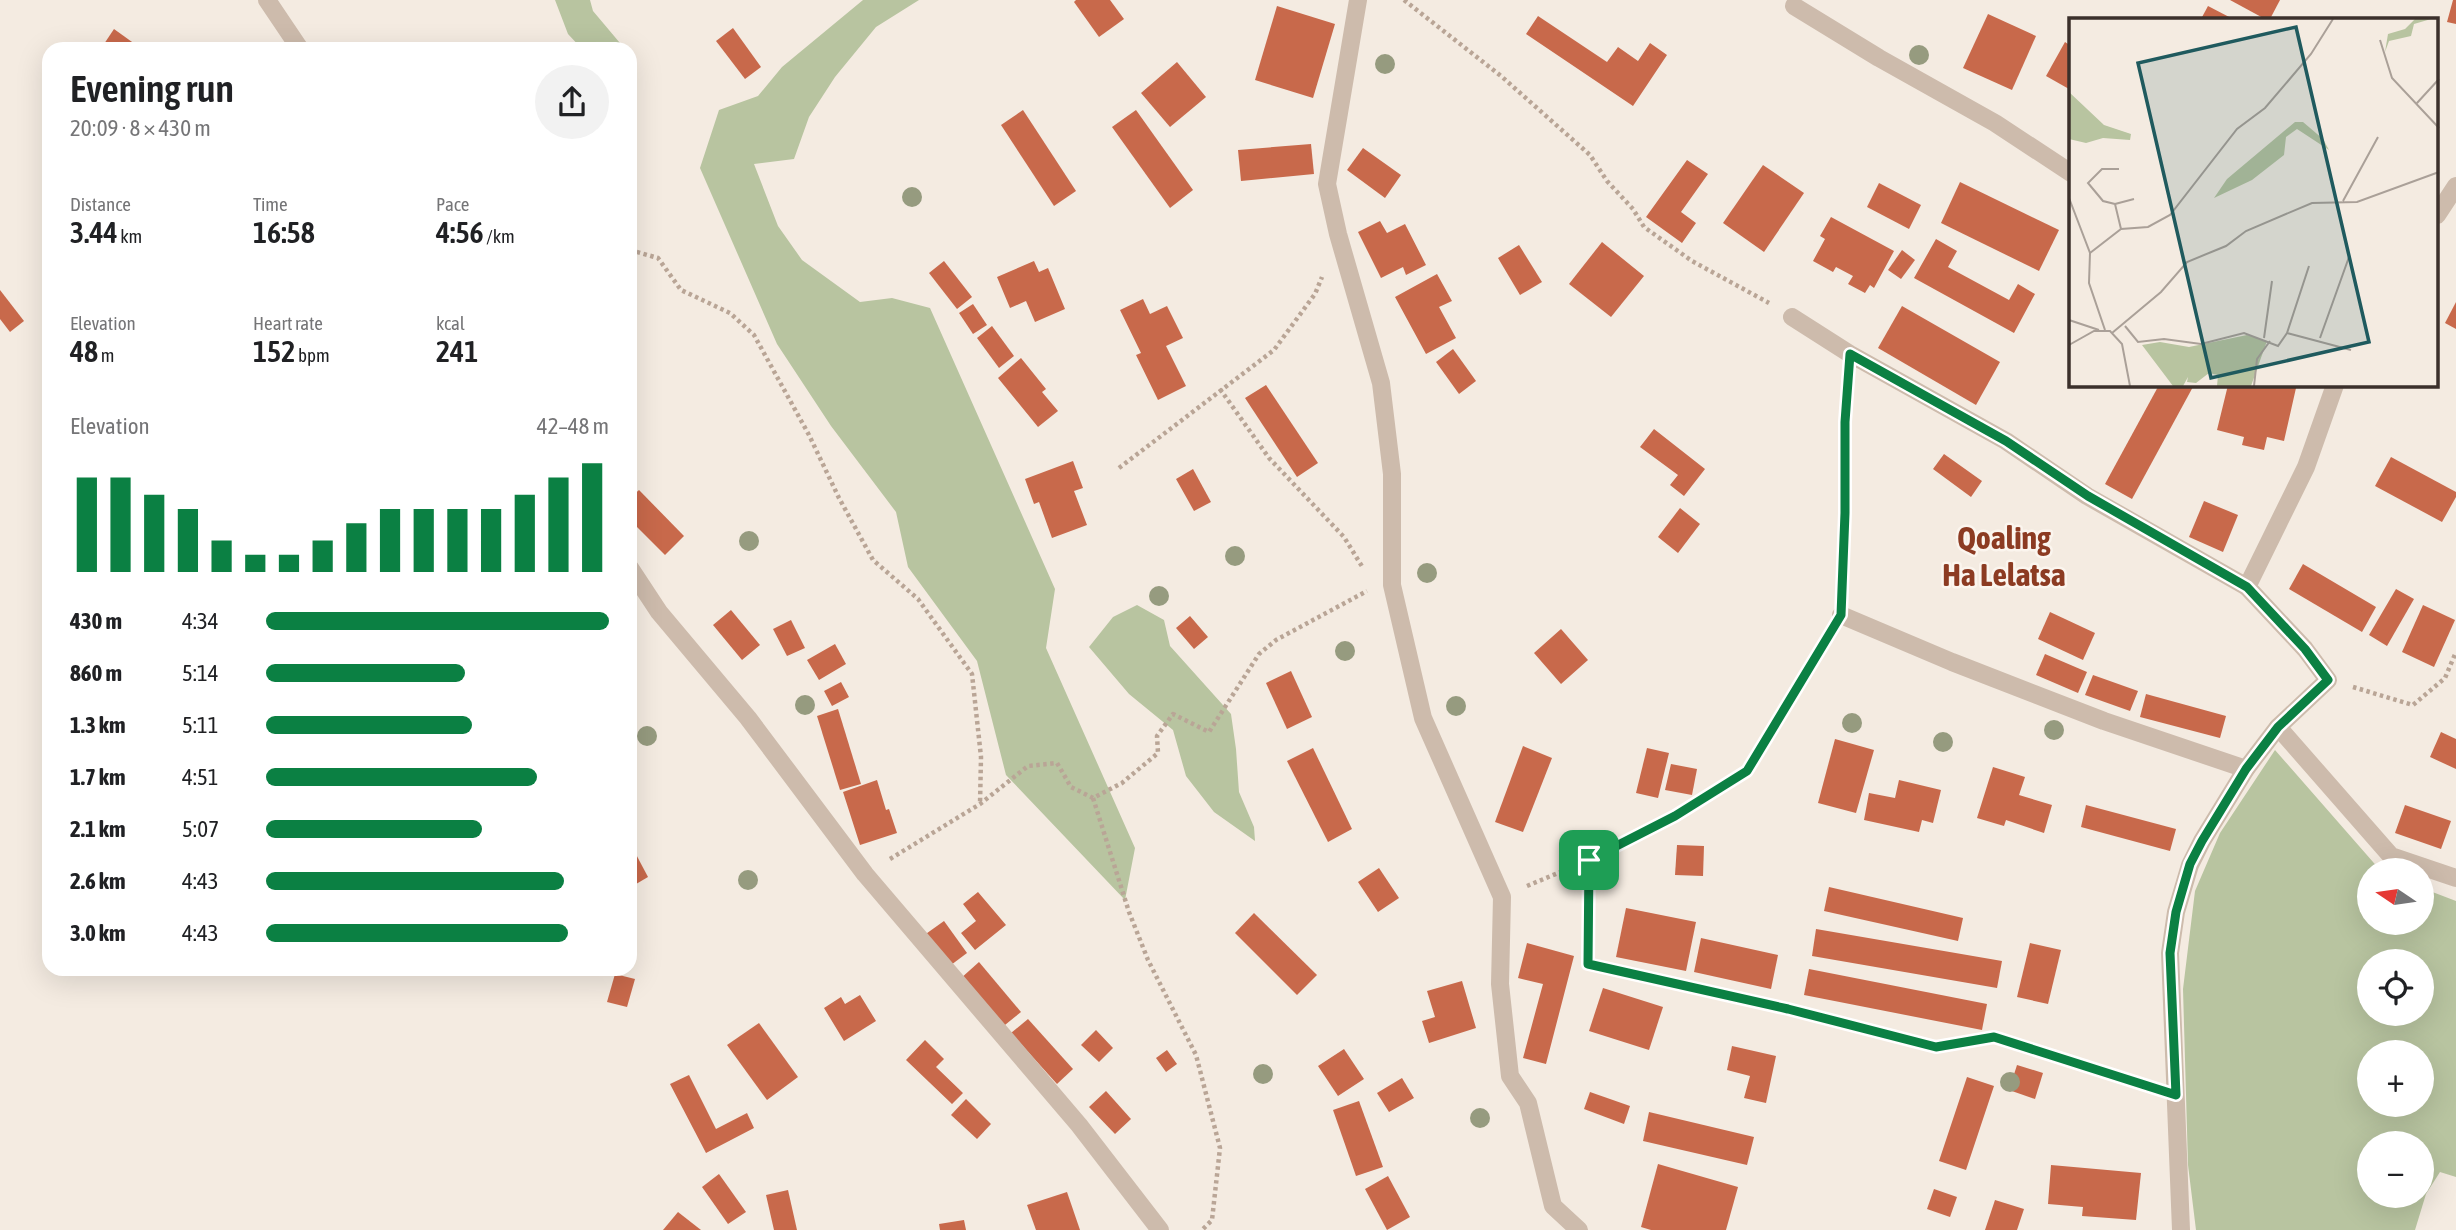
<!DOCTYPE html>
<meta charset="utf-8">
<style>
:root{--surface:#fff;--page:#f2f2f2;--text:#202124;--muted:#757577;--accent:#0b8043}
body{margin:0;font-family:"Asap Condensed",sans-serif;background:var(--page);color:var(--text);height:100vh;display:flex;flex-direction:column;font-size:26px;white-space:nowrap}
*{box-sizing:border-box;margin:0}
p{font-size:23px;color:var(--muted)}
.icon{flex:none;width:38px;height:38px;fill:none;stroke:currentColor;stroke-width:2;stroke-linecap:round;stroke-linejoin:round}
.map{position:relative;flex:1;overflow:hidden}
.sheet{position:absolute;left:42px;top:42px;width:595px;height:934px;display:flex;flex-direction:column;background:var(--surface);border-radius:21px;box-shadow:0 7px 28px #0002}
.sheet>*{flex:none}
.needle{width:46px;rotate:283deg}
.buttons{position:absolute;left:2357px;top:858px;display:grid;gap:14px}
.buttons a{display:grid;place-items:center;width:77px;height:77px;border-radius:50%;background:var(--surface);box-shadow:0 7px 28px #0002;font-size:35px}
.pin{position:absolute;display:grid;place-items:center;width:60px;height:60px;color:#fff;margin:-30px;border-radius:14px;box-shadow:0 4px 10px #0006}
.round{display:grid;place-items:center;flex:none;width:74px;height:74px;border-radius:37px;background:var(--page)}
.overview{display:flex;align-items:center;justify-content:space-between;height:119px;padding:0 28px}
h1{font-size:38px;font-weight:600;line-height:52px}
.stats{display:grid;grid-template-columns:repeat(3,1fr);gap:10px;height:119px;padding:7px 28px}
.stats div{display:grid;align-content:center}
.stats b{font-size:30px;font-weight:600}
.stats small{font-size:19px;font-weight:400}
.stats p{font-size:19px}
.chart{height:196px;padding:14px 28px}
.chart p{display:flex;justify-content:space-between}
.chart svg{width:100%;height:126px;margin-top:7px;stroke:var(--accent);stroke-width:6}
ul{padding:0 28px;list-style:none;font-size:23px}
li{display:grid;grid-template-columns:112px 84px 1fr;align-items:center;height:52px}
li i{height:18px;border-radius:9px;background:var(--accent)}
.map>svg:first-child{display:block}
.green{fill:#b8c4a0;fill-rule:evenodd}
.building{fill:#c8694b}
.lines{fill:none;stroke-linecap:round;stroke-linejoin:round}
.path{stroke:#b9a596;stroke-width:4.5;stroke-dasharray:3.5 3.5;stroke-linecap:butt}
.lane{stroke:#cdbbac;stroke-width:18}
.street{stroke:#cdbbac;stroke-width:18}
.tree{fill:#969b7f}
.route-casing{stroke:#fff;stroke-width:14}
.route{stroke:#0b8043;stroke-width:9}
.labels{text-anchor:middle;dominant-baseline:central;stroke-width:5;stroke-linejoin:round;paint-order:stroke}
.district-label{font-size:32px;font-weight:bold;fill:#8c3b22;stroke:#fbf5ee}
.inset-road{fill:none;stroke:#aaa098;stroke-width:2}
.view{fill:#1f5a5e;fill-opacity:0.15;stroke:#1f5a5e;stroke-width:3.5}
.inset-edge{fill:none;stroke:#3b302b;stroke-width:3.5}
</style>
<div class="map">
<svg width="2456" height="1230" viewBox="0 0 2456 1230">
<rect width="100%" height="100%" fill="#f4ebe1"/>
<!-- green -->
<g class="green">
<polygon points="555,0 590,0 593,11 625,49 582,49 568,34"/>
<polygon points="863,0 919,0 876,27 835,77 809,117 794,159 754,164 778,226 802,260 860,302 892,298 930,308 1055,589 1046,648 1135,848 1125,900 1006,775 977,661 908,567 896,512 831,426 777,344 700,168 719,110 758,96 782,67"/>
<polygon points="1137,605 1164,620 1170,646 1231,714 1236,749 1239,792 1254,827 1255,841 1214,812 1186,776 1173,730 1129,694 1089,647 1113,617"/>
<path d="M2275,750L2380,870H2370V922H2422V888L2456,901V1177L2440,1172L2426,1194L2415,1230H2196L2188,1165L2183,989L2195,891L2220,833ZM2370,961H2422V1013H2370ZM2370,1052H2422V1104H2370ZM2370,1143H2422V1195H2370Z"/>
</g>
<!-- building -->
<g class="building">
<polygon points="1076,0 1110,0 1124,19 1099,37 1074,2"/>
<polygon points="2230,0 2280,0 2270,19 2265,19"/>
<polygon points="2453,0 2456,0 2456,24 2447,22"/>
<polygon points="1277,6 1335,24 1313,98 1255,80"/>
<polygon points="2208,6 2233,19 2201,19"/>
<polygon points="1988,14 2036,36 2012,90 1963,68"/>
<polygon points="1538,16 1607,62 1618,47 1638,61 1650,43 1667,55 1633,106 1526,34"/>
<polygon points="733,28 761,67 745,79 716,41"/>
<polygon points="114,29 139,47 138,49 111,49 104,44"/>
<polygon points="2065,42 2071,46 2071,85 2069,89 2046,76"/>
<polygon points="1177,62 1206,97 1170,127 1141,93"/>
<polygon points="1023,110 1076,191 1054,206 1001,125"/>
<polygon points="1136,110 1193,190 1170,208 1112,127"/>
<polygon points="1311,144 1314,174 1241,181 1238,150"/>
<polygon points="1363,148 1401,175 1385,198 1347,170"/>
<polygon points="1687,160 1708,174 1681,212 1696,223 1682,243 1646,217"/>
<polygon points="1763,165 1804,193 1764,252 1723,223"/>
<polygon points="1960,182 2059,230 2039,271 1941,223"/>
<polygon points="1879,183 1921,205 1909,229 1867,207"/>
<polygon points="1831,217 1894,251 1874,288 1870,285 1865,293 1848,284 1853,276 1836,267 1833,272 1813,261 1825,239 1820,236"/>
<polygon points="1380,221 1387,233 1405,224 1426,265 1406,275 1403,267 1381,278 1358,232"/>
<polygon points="1936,239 1957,251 1948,267 2009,300 2018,284 2035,294 2014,333 1914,278"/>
<polygon points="1602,242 1644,276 1611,317 1569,284"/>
<polygon points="1519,245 1542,282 1520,295 1498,258"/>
<polygon points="1902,250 1915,260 1901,279 1888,270"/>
<polygon points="944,261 972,297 957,309 929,273"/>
<polygon points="1034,261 1039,272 1048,268 1065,309 1035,322 1026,301 1010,308 997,277"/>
<polygon points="1437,274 1452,301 1439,307 1456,338 1426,354 1395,297"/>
<polygon points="0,290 24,321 10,332 0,319"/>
<polygon points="1143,299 1150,314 1167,306 1183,338 1166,346 1186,386 1158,400 1136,355 1141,353 1120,310"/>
<polygon points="2456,302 2456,329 2445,323"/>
<polygon points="973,304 987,325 973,334 959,313"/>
<polygon points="1902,306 2000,362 1976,405 1878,348"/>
<polygon points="992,326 1014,356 999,368 977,338"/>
<polygon points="1453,349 1476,381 1459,394 1436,362"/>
<polygon points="1021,358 1046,389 1042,392 1058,411 1038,427 998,378"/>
<polygon points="1266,385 1318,463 1297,477 1245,398"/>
<polygon points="2159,385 2194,385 2132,499 2105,484"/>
<polygon points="2228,385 2282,385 2296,388 2284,441 2267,437 2264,450 2242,445 2244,437 2217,430"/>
<polygon points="1654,429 1705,469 1684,496 1670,485 1678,475 1640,447"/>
<polygon points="1944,454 1982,481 1971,497 1933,469"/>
<polygon points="2391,457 2456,492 2456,497 2442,522 2375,486"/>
<polygon points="1073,461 1083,488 1074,491 1087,525 1052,538 1039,502 1034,504 1025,479"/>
<polygon points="1193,469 1211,502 1194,511 1176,479"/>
<polygon points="639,490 684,536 665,555 630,520 630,498"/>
<polygon points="2204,501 2238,515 2223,552 2189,537"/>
<polygon points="1680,508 1700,524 1678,553 1658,537"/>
<polygon points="2303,564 2376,607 2362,632 2289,589"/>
<polygon points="2396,589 2414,599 2387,646 2369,635"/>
<polygon points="2423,605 2455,620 2434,667 2402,652"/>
<polygon points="731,610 760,645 742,660 713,625"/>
<polygon points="2050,612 2095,633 2083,660 2038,639"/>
<polygon points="1190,616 1208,637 1194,649 1176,628"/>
<polygon points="791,620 805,648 787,656 773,629"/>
<polygon points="1561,629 1588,660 1561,684 1534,653"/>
<polygon points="835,644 846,664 819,680 807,660"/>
<polygon points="2045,654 2087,672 2078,693 2036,675"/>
<polygon points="1291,671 1312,717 1287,729 1266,683"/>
<polygon points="2093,675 2138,691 2130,711 2085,695"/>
<polygon points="841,682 849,697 832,706 824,691"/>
<polygon points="2146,694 2226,716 2220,738 2140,717"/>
<polygon points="838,709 861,784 840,790 817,716"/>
<polygon points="2441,732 2456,739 2456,769 2430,757"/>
<polygon points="1835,739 1874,750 1856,813 1818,803"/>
<polygon points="1523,746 1552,758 1523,832 1495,822"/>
<polygon points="1313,748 1352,829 1328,842 1287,761"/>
<polygon points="1647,748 1669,753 1658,798 1636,793"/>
<polygon points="1671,764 1697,769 1692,795 1665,790"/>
<polygon points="1993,767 2025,777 2019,795 2052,805 2044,833 2006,820 2004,826 1977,818"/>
<polygon points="877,780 886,810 889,809 897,833 860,845 843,792"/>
<polygon points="1899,780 1941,790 1933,823 1922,820 1919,832 1864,820 1869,793 1895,798"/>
<polygon points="2086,805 2176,829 2170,851 2081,827"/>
<polygon points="2405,805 2451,821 2441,849 2395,833"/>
<polygon points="630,843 648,877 631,887 630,885"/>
<polygon points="1677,845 1704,846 1703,876 1675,875"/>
<polygon points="1379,868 1399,898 1378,912 1358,882"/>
<polygon points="1829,887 1963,918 1958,941 1824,911"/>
<polygon points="978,892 1006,925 975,950 961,933 976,921 963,904"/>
<polygon points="1626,908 1696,922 1686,971 1616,957"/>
<polygon points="1254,913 1317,975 1297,995 1235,933"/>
<polygon points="944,921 967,953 947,968 923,936"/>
<polygon points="1816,929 2002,961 1997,988 1812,956"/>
<polygon points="1701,938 1778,955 1771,989 1694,972"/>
<polygon points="1527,943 1574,956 1546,1064 1523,1058 1543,984 1518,978"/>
<polygon points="2030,943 2061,950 2048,1004 2017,997"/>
<polygon points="979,962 1021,1012 1000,1029 960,979"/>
<polygon points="1809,969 1987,1004 1982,1030 1804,995"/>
<polygon points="615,974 635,979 627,1007 607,1002"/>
<polygon points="1462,981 1476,1028 1429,1043 1422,1021 1435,1017 1427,991"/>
<polygon points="1603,988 1663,1007 1649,1050 1589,1031"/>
<polygon points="860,995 876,1021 844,1041 824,1008 841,997 845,1004"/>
<polygon points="1028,1019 1073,1069 1057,1084 1011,1033"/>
<polygon points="759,1023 798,1077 767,1100 727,1045"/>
<polygon points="1096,1030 1113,1048 1099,1062 1081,1045"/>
<polygon points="925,1040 944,1059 936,1067 963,1093 952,1104 906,1060"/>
<polygon points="1732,1046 1776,1056 1766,1103 1744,1098 1750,1076 1727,1070"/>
<polygon points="1344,1049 1364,1079 1338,1096 1318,1066"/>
<polygon points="1167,1050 1177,1064 1166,1072 1156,1058"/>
<polygon points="2017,1065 2043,1073 2035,1099 2009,1090"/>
<polygon points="689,1075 716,1129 747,1113 754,1128 706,1153 670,1084"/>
<polygon points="1967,1077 1994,1086 1966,1170 1939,1161"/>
<polygon points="1402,1078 1414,1098 1389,1112 1377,1093"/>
<polygon points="1106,1091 1131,1119 1115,1134 1089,1107"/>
<polygon points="1590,1092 1630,1106 1624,1124 1584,1109"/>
<polygon points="966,1099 991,1124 977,1139 951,1115"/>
<polygon points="1359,1101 1383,1167 1356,1176 1333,1110"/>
<polygon points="1649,1112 1754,1137 1747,1165 1643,1141"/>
<polygon points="1658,1164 1738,1187 1726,1230 1651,1230 1641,1227"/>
<polygon points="2051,1165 2141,1173 2136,1220 2082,1216 2083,1207 2048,1204"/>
<polygon points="719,1174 746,1212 728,1224 702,1187"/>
<polygon points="1388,1176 1410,1217 1387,1230 1365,1189"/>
<polygon points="1934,1189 1957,1197 1950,1217 1927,1209"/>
<polygon points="788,1190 797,1230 774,1230 766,1195"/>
<polygon points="1067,1192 1080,1230 1036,1230 1027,1205"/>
<polygon points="1995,1200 2024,1209 2017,1230 1985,1230"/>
<polygon points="678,1212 701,1230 663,1230"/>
<polygon points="964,1220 966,1230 940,1230 939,1224"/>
</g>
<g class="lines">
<!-- path -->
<g class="path">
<polyline points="1404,0 1501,76 1590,155 1607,181 1633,209 1644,227 1692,261 1769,303"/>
<polyline points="630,250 658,258 681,290 730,313 754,335 809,435 839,498 873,560 918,599 972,674 981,757 980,804"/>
<polyline points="1220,389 1269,458 1344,537 1363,568"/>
<polyline points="1119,468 1274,350 1315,294 1322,277"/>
<polyline points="1842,588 1848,383"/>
<polyline points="2353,687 2413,705 2445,678 2456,652"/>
<polyline points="1093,798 1129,912 1148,960 1196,1055 1220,1148 1212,1220 1202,1230"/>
<polyline points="890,859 980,804 1028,766 1057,763 1071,787 1093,798 1122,783 1158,753 1157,736 1173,714 1209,732 1259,654 1276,640 1367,591"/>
<polyline points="1589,860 1589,964 1789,1009 1936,1047 1994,1037 2148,1086"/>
<polyline points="1527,886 1589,860 1675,816 1747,771 1827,638"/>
</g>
<!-- lane -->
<g class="lane">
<polyline points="1792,317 1850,354 2006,441 2087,496 2247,587"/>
<polyline points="1841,615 1952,662 2104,721 2246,769"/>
<polyline points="2278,727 2391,856 2456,878"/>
</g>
<!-- street -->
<g class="street">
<polyline points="267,0 300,49"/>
<polyline points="1358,0 1327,184 1338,234 1381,383 1392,474 1392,585 1423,718 1502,897 1500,984 1510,1076 1528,1103 1553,1206 1579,1230"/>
<polyline points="1794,6 1879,58 1995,123 2071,173"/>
<polyline points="2437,215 2456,186"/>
<polyline points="630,568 659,612 748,718 865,874 1079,1125 1160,1230"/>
<polyline points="2181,1230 2170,953 2176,912 2190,865 2202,841 2246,769 2278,727 2328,680 2305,649 2247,587 2306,467 2335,385"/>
</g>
</g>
<!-- trees -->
<g class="tree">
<circle cx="1919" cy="55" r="10"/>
<circle cx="1385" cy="64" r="10"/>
<circle cx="912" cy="197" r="10"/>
<circle cx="749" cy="541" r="10"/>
<circle cx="1235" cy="556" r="10"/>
<circle cx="1427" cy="573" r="10"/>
<circle cx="1159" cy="596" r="10"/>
<circle cx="1345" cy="651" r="10"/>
<circle cx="805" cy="705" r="10"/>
<circle cx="1456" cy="706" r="10"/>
<circle cx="1852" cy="723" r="10"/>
<circle cx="2054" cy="730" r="10"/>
<circle cx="647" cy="736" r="10"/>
<circle cx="1943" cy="742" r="10"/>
<circle cx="748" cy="880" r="10"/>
<circle cx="1263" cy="1074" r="10"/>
<circle cx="2010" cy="1082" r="10"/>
<circle cx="1480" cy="1118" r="10"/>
</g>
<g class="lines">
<defs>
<polygon id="route" points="1850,354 2006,441 2088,496 2247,587 2305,649 2328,680 2278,727 2246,769 2202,841 2190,864 2176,912 2170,953 2176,1095 1994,1037 1936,1047 1788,1009 1588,964 1589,860 1675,816 1747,771 1841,615 1845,513 1845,422"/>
</defs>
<!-- route casing -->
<use href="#route" class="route-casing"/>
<!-- route -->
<use href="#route" class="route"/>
</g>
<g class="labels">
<!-- district labels -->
<g class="district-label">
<text x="2004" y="537">Qoaling<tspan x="2004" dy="37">Ha Lelatsa</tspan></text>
</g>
</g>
<!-- overview -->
<g transform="translate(2069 18)">
<rect width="369" height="369" fill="#f4ebe1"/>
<path d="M346,1H362L345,6L342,18L320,23L316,34L319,16L336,11ZM0,74L35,107L62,116L61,122L34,120L17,125L0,121ZM226,104H234L254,121L260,132L228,111L217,119L215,137L183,162L145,180L158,161ZM178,317L198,323L182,368H148L149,357L140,355L127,365L118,364L119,359L114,368H104L73,327L91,324L120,329Z" fill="#b8c4a0"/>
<path class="inset-road" d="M311,22L323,60L370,110M348,85L370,61M0,180L21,235L20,265L36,312M274,183L309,119M46,186L34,183L19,165L33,151H50M52,211L46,186L65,181M21,235L52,211L79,209L101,197L168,111L196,90L242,36L264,1M0,302L30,312M56,308L69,324L95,321L132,326L175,315L209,328L218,315L240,248M43,315L92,274L118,244L157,228L177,213L243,185L288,184L370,154M218,315L282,332M195,320L203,263M251,320L280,239M0,327L25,313H41L53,326L61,368M185,368L188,341L201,323"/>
<path class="view" d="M227,9L300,324L142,360L69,45Z"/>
<rect width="369" height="369" class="inset-edge"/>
</g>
</svg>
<div class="buttons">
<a><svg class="needle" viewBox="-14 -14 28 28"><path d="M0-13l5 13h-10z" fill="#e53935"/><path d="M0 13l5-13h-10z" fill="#757577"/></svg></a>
<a><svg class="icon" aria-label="locate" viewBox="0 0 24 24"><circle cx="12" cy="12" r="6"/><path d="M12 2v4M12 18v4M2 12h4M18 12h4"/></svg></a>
<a>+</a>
<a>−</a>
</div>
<div class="pin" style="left:1589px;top:860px;background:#1e9e55"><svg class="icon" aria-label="arrive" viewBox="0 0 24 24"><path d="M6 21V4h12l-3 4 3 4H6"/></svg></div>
<section class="sheet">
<div class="overview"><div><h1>Evening run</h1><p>20:09 · 8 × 430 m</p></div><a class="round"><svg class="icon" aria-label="share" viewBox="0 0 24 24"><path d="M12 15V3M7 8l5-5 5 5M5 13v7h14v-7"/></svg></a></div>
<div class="stats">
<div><p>Distance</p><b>3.44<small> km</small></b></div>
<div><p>Time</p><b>16:58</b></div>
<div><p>Pace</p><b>4:56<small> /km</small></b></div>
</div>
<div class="stats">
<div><p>Elevation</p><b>48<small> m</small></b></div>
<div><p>Heart rate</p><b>152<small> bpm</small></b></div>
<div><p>kcal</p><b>241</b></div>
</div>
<div class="chart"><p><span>Elevation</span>42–48 m</p>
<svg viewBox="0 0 160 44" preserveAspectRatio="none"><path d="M5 44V11M15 44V11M25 44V17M35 44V22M45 44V33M55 44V38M65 44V38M75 44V33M85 44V27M95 44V22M105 44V22M115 44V22M125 44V22M135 44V17M145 44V11M155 44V6"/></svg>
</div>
<ul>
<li><b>430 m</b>4:34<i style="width:100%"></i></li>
<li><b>860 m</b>5:14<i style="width:58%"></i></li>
<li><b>1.3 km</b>5:11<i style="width:60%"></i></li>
<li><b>1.7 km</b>4:51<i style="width:79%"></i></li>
<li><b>2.1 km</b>5:07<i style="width:63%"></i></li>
<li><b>2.6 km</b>4:43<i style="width:87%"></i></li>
<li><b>3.0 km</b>4:43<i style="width:88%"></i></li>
</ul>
</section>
</div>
